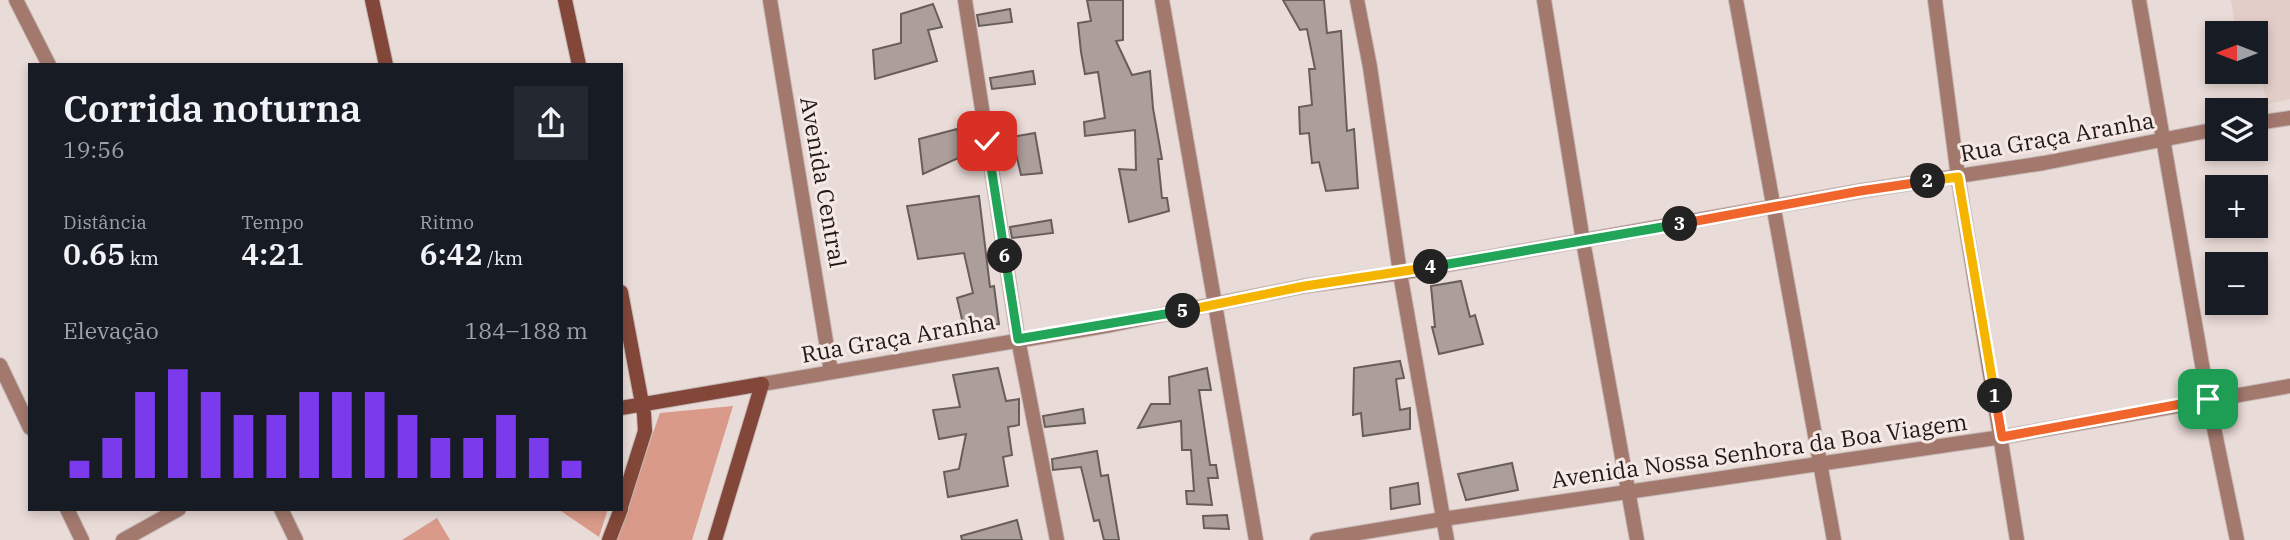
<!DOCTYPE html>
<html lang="pt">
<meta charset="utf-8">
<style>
:root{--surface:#171b24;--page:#242831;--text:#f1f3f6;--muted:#9ea1a6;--accent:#7c3aed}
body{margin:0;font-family:"IBM Plex Serif",serif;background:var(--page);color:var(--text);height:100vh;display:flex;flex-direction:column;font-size:26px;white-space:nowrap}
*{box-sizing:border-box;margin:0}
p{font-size:23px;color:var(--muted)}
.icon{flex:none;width:38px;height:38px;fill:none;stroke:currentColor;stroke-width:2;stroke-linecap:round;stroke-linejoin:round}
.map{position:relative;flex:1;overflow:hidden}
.sheet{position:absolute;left:28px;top:63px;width:595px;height:448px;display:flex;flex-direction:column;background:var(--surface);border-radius:0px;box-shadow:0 4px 10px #0003}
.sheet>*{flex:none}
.needle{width:46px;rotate:270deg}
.fabs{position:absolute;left:2205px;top:21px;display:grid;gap:14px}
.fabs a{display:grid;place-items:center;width:63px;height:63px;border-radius:0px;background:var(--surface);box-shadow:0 4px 10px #0003;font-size:35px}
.pin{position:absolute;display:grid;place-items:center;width:60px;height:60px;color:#fff;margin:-30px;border-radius:14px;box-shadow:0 4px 10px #0006}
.km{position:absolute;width:35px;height:35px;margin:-18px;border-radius:50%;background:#222;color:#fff;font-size:19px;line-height:35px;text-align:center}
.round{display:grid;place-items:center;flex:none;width:74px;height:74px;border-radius:0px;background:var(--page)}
.overview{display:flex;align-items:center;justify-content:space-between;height:119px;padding:0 35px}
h1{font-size:38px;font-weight:600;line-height:52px}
.metrics{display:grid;grid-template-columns:repeat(3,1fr);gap:10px;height:119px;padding:7px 35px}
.metrics div{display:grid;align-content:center}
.metrics b{font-size:30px;font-weight:600}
.metrics small{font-size:19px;font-weight:400}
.metrics p{font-size:19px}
.chart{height:196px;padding:14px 35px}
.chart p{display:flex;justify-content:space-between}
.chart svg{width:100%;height:126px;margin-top:7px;stroke:var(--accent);stroke-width:6}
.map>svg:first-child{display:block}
.built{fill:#e3cdc8}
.green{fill:#da9a89}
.building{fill:#ab9e9b;stroke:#695d5a;stroke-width:2}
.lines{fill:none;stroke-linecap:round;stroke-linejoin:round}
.street-casing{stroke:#c5b8b5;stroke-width:16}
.secondary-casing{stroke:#c5b8b5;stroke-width:16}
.street{stroke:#a3796e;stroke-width:14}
.secondary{stroke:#824739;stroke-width:14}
.split-1-casing{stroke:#fff;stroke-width:14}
.split-2-casing{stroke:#fff;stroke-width:14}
.split-3-casing{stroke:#fff;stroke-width:14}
.split-4-casing{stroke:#fff;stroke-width:14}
.split-5-casing{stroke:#fff;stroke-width:14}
.split-6-casing{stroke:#fff;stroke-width:14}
.split-7-casing{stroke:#fff;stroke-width:14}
.split-1{stroke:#f0652b;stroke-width:9}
.split-2{stroke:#f5b400;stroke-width:9}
.split-3{stroke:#f0652b;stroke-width:9}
.split-4{stroke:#22a559;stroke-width:9}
.split-5{stroke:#f5b400;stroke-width:9}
.split-6{stroke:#22a559;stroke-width:9}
.split-7{stroke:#22a559;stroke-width:9}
.labels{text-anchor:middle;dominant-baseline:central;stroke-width:6;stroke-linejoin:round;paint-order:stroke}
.street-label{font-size:23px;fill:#1f1a19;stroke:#f6e8e4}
</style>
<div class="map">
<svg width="2290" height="540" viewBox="0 0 2290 540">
<rect width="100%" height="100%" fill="#e9dbd7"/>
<!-- built -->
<polygon class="built" points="2231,0 2290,0 2290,99 2267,104 2256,54 2256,33 2236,33"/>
<!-- green -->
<g class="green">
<polygon points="733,406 692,540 615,540 660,413"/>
<polygon points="558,509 608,509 599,537"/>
<polygon points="437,518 450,540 402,540"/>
</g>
<!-- building -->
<g class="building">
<polygon points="1087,0 1123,0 1123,40 1116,41 1132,75 1150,71 1153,108 1162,159 1158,159 1162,198 1167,198 1169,211 1129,222 1119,169 1136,170 1135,130 1085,136 1084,122 1105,118 1098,72 1085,74 1081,52 1078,23 1091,21"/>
<polygon points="1283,0 1324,0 1327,33 1341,31 1347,131 1354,129 1358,188 1326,191 1319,162 1312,163 1309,133 1300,134 1299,107 1312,105 1309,69 1315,69 1307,29 1300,30"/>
<polygon points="933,4 942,27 928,30 937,61 875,79 873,50 901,43 901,14"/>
<polygon points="1010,9 1012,22 979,26 977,15"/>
<polygon points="1033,71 1035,84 992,89 990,78"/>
<polygon points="957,129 963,156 923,174 919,139"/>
<polygon points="1035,133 1042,173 1021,175 1012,137"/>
<polygon points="979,196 990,287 994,286 999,324 964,328 957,298 973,293 964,253 918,259 907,206"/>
<polygon points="1051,220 1053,233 1012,238 1010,227"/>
<polygon points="1461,281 1470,317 1475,315 1483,344 1439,354 1432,327 1435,327 1431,286"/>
<polygon points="1400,361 1404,378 1396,379 1400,410 1410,408 1410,429 1363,436 1361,413 1353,415 1354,368"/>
<polygon points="998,368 1006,401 1019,399 1019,425 1008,427 1012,455 1003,457 1008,486 948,497 944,472 959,469 966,434 939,439 933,410 960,407 953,375"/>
<polygon points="1207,368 1211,390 1199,390 1210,465 1216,465 1218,478 1208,478 1212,505 1187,504 1186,491 1194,491 1191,450 1182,450 1181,421 1138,428 1151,404 1170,404 1169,377"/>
<polygon points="1083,409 1085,423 1045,427 1043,416"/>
<polygon points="1097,451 1101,476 1108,475 1119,540 1104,540 1099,520 1094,521 1081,467 1053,470 1052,459"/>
<polygon points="1512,463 1518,490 1466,500 1458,474"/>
<polygon points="1418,483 1420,504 1391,509 1390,488"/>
<polygon points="1227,515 1229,529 1204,528 1203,516"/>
<polygon points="1017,520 1022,540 962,540 961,536"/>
</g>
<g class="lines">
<defs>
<g id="street">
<polyline points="16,0 49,65"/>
<polyline points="770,0 831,372"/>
<polyline points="965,0 1018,339 1057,540"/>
<polyline points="1162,0 1256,540"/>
<polyline points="1357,0 1370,67 1400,273 1447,540"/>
<polyline points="1544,0 1583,241 1637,540"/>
<polyline points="1736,0 1834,540"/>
<polyline points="1935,0 1958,177 2017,540"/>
<polyline points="2139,0 2208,399 2237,540"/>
<polyline points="2256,123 2290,118"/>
<polyline points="0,365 30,428"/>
<polyline points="762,384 1111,325 1305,286 1400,273 1860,191 2044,163 2217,129"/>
<polyline points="67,509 82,540"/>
<polyline points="281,509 296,540"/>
<polyline points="123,540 179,509"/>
<polyline points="1317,540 1443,519 2002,437 2290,386"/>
</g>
<g id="secondary">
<polyline points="372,0 386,65"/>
<polyline points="565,0 579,65"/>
<polyline points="621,292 644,414 645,431 621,507"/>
<polyline points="621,408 762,384 715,540"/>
<polyline points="609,540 621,509"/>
</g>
</defs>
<!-- street casing -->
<use href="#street" class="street-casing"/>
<!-- secondary casing -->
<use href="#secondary" class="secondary-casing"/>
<!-- street -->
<use href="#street" class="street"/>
<!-- secondary -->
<use href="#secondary" class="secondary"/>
</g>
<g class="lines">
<defs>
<polyline id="split-1" points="1995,396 2002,437 2208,399"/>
<polyline id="split-2" points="1928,181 1958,177 1995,396"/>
<polyline id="split-3" points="1680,224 1860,191 1928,181"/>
<polyline id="split-4" points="1431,267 1680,224"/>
<polyline id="split-5" points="1183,311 1305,286 1431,267"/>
<polyline id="split-6" points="1005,256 1018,339 1183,311"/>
<polyline id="split-7" points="987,141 1005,256"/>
</defs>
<!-- split-1 casing -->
<use href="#split-1" class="split-1-casing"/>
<!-- split-2 casing -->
<use href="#split-2" class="split-2-casing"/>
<!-- split-3 casing -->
<use href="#split-3" class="split-3-casing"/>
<!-- split-4 casing -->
<use href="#split-4" class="split-4-casing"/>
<!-- split-5 casing -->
<use href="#split-5" class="split-5-casing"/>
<!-- split-6 casing -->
<use href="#split-6" class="split-6-casing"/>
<!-- split-7 casing -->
<use href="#split-7" class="split-7-casing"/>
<!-- split-1 -->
<use href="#split-1" class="split-1"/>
<!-- split-2 -->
<use href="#split-2" class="split-2"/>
<!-- split-3 -->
<use href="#split-3" class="split-3"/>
<!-- split-4 -->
<use href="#split-4" class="split-4"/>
<!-- split-5 -->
<use href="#split-5" class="split-5"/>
<!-- split-6 -->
<use href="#split-6" class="split-6"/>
<!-- split-7 -->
<use href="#split-7" class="split-7"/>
</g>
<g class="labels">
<!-- street labels -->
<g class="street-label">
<text transform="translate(2057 136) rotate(-10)">Rua Graça Aranha</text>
<text transform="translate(824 182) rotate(80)">Avenida Central</text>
<text transform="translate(898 337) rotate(-10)">Rua Graça Aranha</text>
<text transform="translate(1759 450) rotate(-8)">Avenida Nossa Senhora da Boa Viagem</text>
</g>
</g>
</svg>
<div class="fabs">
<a><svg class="needle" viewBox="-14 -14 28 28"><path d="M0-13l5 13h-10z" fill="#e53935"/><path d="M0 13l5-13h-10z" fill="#9ea1a6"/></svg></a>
<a><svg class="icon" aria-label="layers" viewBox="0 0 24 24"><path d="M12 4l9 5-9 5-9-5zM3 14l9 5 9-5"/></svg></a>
<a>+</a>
<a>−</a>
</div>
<div class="pin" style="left:2208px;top:399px;background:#1e9e55"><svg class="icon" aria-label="arrive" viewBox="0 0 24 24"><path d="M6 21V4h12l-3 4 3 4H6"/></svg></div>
<div class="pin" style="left:987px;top:141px;background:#d93025"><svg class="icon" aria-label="check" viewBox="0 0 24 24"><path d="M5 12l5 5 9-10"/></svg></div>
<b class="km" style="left:1995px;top:396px">1</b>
<b class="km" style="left:1928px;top:181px">2</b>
<b class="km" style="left:1680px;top:224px">3</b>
<b class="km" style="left:1431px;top:267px">4</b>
<b class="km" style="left:1183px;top:311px">5</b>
<b class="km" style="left:1005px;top:256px">6</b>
<section class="sheet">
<div class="overview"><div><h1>Corrida noturna</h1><p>19:56</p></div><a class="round"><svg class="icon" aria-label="share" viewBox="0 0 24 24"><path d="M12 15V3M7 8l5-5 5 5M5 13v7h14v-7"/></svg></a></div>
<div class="metrics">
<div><p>Distância</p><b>0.65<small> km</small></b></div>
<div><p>Tempo</p><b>4:21</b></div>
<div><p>Ritmo</p><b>6:42<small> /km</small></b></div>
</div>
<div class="chart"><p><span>Elevação</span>184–188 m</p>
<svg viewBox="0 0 160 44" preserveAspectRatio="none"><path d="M5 44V38M15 44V30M25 44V14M35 44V6M45 44V14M55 44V22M65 44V22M75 44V14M85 44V14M95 44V14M105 44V22M115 44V30M125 44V30M135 44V22M145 44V30M155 44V38"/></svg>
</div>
</section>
</div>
